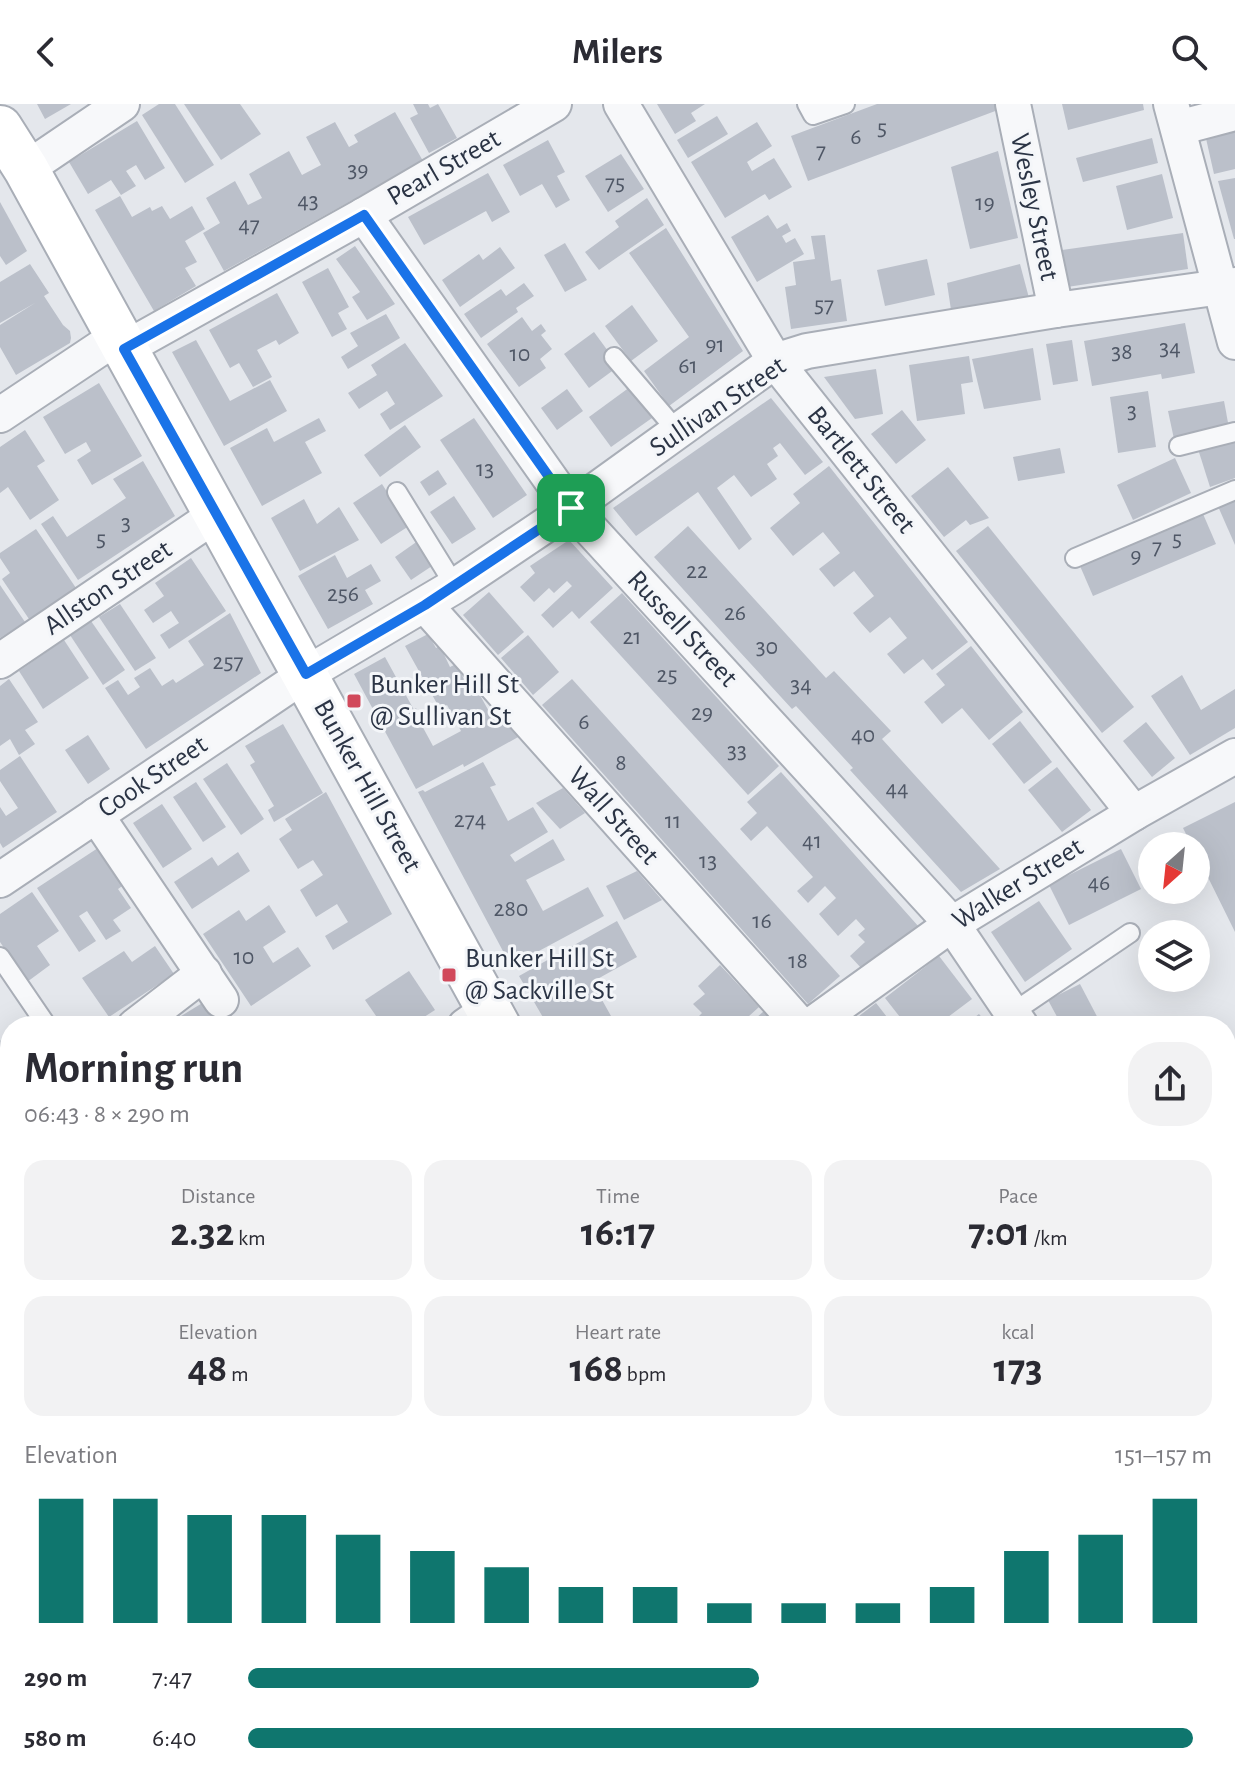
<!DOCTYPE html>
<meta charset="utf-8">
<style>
:root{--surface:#fff;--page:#f2f2f3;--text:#2b2b33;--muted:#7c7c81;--accent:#0f766e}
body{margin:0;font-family:"Alegreya Sans",sans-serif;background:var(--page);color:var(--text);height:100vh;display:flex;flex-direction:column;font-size:30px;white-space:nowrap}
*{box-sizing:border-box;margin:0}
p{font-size:26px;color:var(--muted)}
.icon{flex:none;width:44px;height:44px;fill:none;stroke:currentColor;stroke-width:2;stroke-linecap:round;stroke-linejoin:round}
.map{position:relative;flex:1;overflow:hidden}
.sheet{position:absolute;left:0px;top:912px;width:1236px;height:770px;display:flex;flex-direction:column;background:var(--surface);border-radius:32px 32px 0 0;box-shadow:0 8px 32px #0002}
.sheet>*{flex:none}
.needle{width:52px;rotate:207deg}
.tools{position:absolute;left:1138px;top:728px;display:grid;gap:16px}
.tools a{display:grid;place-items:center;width:72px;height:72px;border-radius:50%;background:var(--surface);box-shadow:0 8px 32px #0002;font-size:40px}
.pin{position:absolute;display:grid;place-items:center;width:68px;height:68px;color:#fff;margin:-34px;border-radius:16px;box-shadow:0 4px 12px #0006}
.round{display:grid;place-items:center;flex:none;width:84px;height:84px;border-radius:32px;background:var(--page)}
.headline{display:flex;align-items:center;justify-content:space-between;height:136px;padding:0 24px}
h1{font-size:44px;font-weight:700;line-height:60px}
.stats{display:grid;grid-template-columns:repeat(3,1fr);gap:12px;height:136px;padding:8px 24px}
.stats div{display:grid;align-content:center;border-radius:20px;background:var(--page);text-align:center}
.stats b{font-size:40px;font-weight:700}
.stats small{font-size:22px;font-weight:400}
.stats p{font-size:22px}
.chart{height:224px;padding:16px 24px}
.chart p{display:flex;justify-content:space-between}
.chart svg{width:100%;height:144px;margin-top:8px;stroke:var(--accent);stroke-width:6}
ul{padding:0 24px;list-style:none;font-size:26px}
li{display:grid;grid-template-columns:128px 96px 1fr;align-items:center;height:60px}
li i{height:20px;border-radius:10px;background:var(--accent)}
header{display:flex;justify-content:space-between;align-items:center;height:104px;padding:0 24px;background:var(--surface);font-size:36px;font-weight:700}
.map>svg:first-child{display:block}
.green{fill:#c9d6c5}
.building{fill:#bbc0ca}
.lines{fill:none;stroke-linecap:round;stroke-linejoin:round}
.lane-casing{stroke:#a9aeb7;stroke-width:22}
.street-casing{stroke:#a9aeb7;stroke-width:38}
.secondary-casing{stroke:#a9aeb7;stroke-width:48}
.lane{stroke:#f7f8fa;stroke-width:18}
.street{stroke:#f7f8fa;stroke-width:34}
.secondary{stroke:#fff;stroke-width:44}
.route-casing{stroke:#fff;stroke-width:16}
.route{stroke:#1a73e8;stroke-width:10}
.poi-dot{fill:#d1495b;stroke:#f4f6f9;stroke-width:3}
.labels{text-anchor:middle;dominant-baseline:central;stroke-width:6;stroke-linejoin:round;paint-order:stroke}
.number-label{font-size:24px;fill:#4f5766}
.street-label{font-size:28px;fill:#2b3445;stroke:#f4f6f9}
.poi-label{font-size:28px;fill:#2b3445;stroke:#f4f6f9;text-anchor:start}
</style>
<header><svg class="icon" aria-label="back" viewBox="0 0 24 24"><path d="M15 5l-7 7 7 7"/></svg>Milers<svg class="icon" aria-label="search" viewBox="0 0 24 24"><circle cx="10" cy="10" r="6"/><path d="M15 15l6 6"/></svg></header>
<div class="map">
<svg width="1235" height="1681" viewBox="0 0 1235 1681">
<rect width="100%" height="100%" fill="#e4e7ec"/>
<!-- green -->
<polygon class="green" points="10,1647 10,1672 341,1672 327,1681 0,1681 0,1653"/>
<!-- building -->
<g class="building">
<polygon points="37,0 71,0 45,15"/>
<polygon points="159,0 175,0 214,61 185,79 142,11"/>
<polygon points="184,0 240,0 261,30 221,56"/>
<polygon points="413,0 428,0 430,4 438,0 457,34 429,49 410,14 418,10"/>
<polygon points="657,0 705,0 691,9 696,17 675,30"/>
<polygon points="877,0 1005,0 1006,3 808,77 791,32"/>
<polygon points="1062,0 1143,0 1144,6 1068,26"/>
<polygon points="395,8 423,57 224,167 203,129 220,119 206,94 235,77 248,101 262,94 249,70 268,59 289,47 302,71 321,61 306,33 335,18 349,43 358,38 354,31"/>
<polygon points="717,12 728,30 688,54 677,36"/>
<polygon points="137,17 165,64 145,76 136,61 126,67 136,82 121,91 111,76 88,90 69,58"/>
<polygon points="757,18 772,42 747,58 752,67 774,54 792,83 769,96 765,90 725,114 691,58"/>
<polygon points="1235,23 1235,65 1214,70 1205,30"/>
<polygon points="1152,34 1158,59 1083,78 1076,54"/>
<polygon points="548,36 565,68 557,72 570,96 556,104 542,80 520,92 503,61"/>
<polygon points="998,47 1018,134 970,145 951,63"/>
<polygon points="621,50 644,85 608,108 585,72"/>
<polygon points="488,69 510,108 492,118 486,107 424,141 408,113"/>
<polygon points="1162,70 1173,114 1127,126 1116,82"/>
<polygon points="1235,74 1235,135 1234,135 1218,77"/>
<polygon points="120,92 132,113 150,103 152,107 162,102 170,115 192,102 205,125 185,137 197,158 185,164 196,182 154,207 95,106"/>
<polygon points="647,94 664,121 599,166 585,148 619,123 615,117"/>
<polygon points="0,98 27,147 6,161 0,152"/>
<polygon points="768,111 777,125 787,119 791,127 782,132 786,139 795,134 804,150 757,178 731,133"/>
<polygon points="666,124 743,247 669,302 644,267 689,233 629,149"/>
<polygon points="1183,129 1188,165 1067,183 1062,146"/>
<polygon points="825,131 831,177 841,175 847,217 791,225 785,183 796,181 793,158 815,155 811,132"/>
<polygon points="565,139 587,176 565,188 544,151"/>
<polygon points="355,142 395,200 367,216 352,193 360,188 336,155"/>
<polygon points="500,143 515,164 460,203 442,176 479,150 483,156"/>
<polygon points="927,155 935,191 885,202 877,166"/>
<polygon points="30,160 49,189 44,192 63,221 70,227 71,234 70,239 16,271 0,243 0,221 35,199 0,219 0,178"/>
<polygon points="1020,160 1029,194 951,206 947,179"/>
<polygon points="328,164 349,203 338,209 347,225 332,233 302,178"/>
<polygon points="524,179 534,192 516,204 518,208 481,234 464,210 501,185 506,192"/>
<polygon points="277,189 299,229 279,241 276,236 257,246 272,273 253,283 239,259 230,264 209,226"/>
<polygon points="632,201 658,237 631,257 605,222"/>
<polygon points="386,210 400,234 348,265 341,253 358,242 350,229"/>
<polygon points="522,213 532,227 541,220 546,227 541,231 552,245 540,255 546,264 519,283 487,240"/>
<polygon points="1185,219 1195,269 1162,275 1161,270 1092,282 1084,237"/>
<polygon points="594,228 619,262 589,284 564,250"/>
<polygon points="196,236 230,297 270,276 287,307 224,342 172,248"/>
<polygon points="1072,236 1078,277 1053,281 1046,240"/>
<polygon points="405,239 443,292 390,326 380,310 395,300 387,287 359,305 348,289 377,271 371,261"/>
<polygon points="1033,244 1041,296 984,305 972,255"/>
<polygon points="969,252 973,278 961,280 965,310 917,317 909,261"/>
<polygon points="876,265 883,310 855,315 824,273"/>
<polygon points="99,279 142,352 92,381 77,356 91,347 86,338 65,350 43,313"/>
<polygon points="630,283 652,314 611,343 589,313"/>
<polygon points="567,285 583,307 557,326 541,304"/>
<polygon points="1148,287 1156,343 1118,349 1110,293"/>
<polygon points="771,294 823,358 805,371 780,339 773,344 778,352 767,360 777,375 751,393 734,371 717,384 752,435 739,446 698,388 636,432 613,404"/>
<polygon points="1224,297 1229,324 1174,335 1168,307"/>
<polygon points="902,306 926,336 896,360 871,330"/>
<polygon points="319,314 326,327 305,338 322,369 262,402 230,344 267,324 274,338"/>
<polygon points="474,314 527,391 493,414 440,336"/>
<polygon points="405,321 421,343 380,373 364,351"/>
<polygon points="25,326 45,357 37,362 59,396 30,416 8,383 0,389 0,343"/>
<polygon points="1235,334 1235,374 1210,383 1198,345"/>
<polygon points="1060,344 1065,369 1018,377 1013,353"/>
<polygon points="1175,354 1191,389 1133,416 1117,381"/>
<polygon points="143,357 175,412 78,476 41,420 53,412 67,433 126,394 113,375"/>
<polygon points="829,362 968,538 932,566 923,555 904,570 887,550 907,534 890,513 870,529 861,519 853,509 874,492 854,467 834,483 819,465 840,449 823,428 793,452 770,424 800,399 793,390"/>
<polygon points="948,363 989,414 970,421 966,416 944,433 911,392"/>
<polygon points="438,366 447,380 429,392 420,378"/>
<polygon points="382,380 409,422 381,440 353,399"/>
<polygon points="454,392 476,425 452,440 430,408"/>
<polygon points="1235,392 1235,441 1217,400"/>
<polygon points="304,395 317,420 339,403 359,436 300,467 271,414"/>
<polygon points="1200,403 1216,440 1093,492 1077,455"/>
<polygon points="688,422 826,574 834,567 891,627 882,635 1000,765 961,788 850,666 853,664 796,602 792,605 739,547 654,453"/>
<polygon points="988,422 1134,603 1102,629 956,447"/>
<polygon points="36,425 76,484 29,515 2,475 10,469 0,454 0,449"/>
<polygon points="422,434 438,458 411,476 395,453"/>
<polygon points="569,436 613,484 579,515 572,507 553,524 541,511 572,482 567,477 554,489 549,484 534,498 520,483 535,469 530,462"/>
<polygon points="335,451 347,474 371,460 381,477 365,486 373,500 328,525 298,472"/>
<polygon points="191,454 226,507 169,545 160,531 179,519 171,507 153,519 144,506 164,492 155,479"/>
<polygon points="0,481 25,518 0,534"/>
<polygon points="489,488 524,528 498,551 463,511"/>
<polygon points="622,489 779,662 748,691 590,518"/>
<polygon points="120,500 156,554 135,567 99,513"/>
<polygon points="230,509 261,569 146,645 105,584 118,576 128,591 140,583 134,574 150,564 162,582 173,575 176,579 204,561 188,537"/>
<polygon points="91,517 125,566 103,581 70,531"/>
<polygon points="428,530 436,544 440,542 450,563 456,560 470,586 476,584 491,611 497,607 520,632 464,663 463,660 416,685 354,570 385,553 414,606 416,604 422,616 420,618 433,642 461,627 447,601 440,605 405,542"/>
<polygon points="528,531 559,568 533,591 501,554"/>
<polygon points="64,536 89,574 43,605 19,567"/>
<polygon points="971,542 1023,608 989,636 962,604 942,620 924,598 945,581 936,570"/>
<polygon points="1182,571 1201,606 1235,585 1235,624 1190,651 1151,592"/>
<polygon points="9,575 38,618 25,626 35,640 19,651 10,635 0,642 0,582"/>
<polygon points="572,575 840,872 808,900 542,601"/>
<polygon points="1020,617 1052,658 1024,680 992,640"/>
<polygon points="1146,618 1175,654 1152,673 1123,637"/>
<polygon points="283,620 323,689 274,718 268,706 274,702 250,661 255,658 245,642"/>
<polygon points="88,631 110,665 88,680 65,646"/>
<polygon points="20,652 57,708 3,744 0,739 0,703 6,712 18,704 0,677 0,666"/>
<polygon points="483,658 496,681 490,683 508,717 533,703 548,728 510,751 515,758 553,735 565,756 526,776 543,807 588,783 604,812 511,862 418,688 423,686 425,688"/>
<polygon points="227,659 264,715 241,731 203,675"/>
<polygon points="1057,663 1091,706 1062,728 1028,686"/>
<polygon points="781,668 919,823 862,865 850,852 865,838 858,831 865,825 856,815 838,832 819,810 836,794 825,782 808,799 797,787 813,773 767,722 751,737 740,725 757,709 747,698"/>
<polygon points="196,678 226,723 203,738 173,693"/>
<polygon points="563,684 585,709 560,725 536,699"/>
<polygon points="326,688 392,810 333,846 325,832 348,818 337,800 316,813 300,786 323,771 313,756 298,765 279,735 292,726 285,715"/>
<polygon points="1235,698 1235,828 1196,749 1196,742 1192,742 1183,724"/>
<polygon points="162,700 192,745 163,764 133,719"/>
<polygon points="101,742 125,780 118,785 131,804 113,816 121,827 106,836 87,807 79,812 96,837 79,848 37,784"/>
<polygon points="1121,745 1141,785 1069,821 1049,781"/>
<polygon points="238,748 250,767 192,805 174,778 212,753 218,762"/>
<polygon points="637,767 662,796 624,816 606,782"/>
<polygon points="32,788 59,827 37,842 50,861 27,878 0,838 0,810"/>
<polygon points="1039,797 1072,845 1025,878 991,828"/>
<polygon points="269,801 286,828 263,843 273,859 298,843 311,862 251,902 203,830 239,806 246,817"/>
<polygon points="617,817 637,853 592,878 611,912 593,922 548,922 519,872"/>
<polygon points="155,842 174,870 109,913 82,874 124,847 132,858"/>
<polygon points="939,852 972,895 936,922 907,922 885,894"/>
<polygon points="720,861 759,903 738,922 702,922 696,915 702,909 693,900 705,890 698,882"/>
<polygon points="409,867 435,906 410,922 383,922 365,896"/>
<polygon points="1080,880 1102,922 1062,922 1048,896"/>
<polygon points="204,898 219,922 176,922 173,917"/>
<polygon points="876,899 894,922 853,922 850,919"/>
<polygon points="764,907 779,922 747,922"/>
<polygon points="979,910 989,922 963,922"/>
<polygon points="10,930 10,965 0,971 0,937"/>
<polygon points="1226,968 1235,985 1235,1061 1226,1066"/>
<polygon points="0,1066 10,1081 10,1126 0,1133"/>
<polygon points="1226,1119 1235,1137 1228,1143 1235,1157 1235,1252 1226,1235"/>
<polygon points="0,1270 10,1284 10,1314 2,1319 0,1316"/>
<polygon points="1226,1349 1235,1368 1235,1432 1226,1437"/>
<polygon points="0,1428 10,1442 10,1467 0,1474"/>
<polygon points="0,1576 10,1590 10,1601 0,1608"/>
<polygon points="439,1672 474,1672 460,1681 445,1681"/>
<polygon points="785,1672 870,1672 875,1681 772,1681"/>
<polygon points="975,1672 1026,1672 1010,1681 960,1681"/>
<polygon points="1036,1672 1111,1672 1113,1675 1101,1681 1019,1681"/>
</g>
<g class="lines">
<defs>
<g id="lane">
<polyline points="807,0 813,11 845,0"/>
<polyline points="614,253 678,328"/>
<polyline points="1179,342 1235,328"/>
<polyline points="397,388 455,482"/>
<polyline points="1075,454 1235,386"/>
<polyline points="0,853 47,922"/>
<polyline points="1012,909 1130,829"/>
<polyline points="535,1672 541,1681"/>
<polyline points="761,1672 767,1681"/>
</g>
<g id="street">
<polyline points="621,0 775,257 1134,709"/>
<polyline points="1013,0 1056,206"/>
<polyline points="1171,0 1235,238"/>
<polyline points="1178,24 1235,9"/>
<polyline points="26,65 122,0"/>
<polyline points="364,111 571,404 952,820 1021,922"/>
<polyline points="124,245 364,111 554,0"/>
<polyline points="0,311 117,233"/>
<polyline points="425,501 801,922"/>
<polyline points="0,557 217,410"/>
<polyline points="96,711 221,896"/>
<polyline points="0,776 306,570 455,482 571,404 775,257 807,247 1056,206 1235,181"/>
<polyline points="135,922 204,869"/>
<polyline points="465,922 489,905"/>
<polyline points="810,922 952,820 1134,709 1235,652"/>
<polyline points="1226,1093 1235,1088"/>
<polyline points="0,1165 10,1179"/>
<polyline points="0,1242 10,1235"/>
<polyline points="1226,1295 1235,1313"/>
<polyline points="1226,1468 1235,1464"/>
<polyline points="0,1523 10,1516"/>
<polyline points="716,1681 730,1672"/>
</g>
<g id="secondary">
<polyline points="0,24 26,65 498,922"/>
<polyline points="915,1672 920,1681"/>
</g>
</defs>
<!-- lane casing -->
<use href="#lane" class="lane-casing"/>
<!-- street casing -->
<use href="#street" class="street-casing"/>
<!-- secondary casing -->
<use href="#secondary" class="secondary-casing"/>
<!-- lane -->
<use href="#lane" class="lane"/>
<!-- street -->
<use href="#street" class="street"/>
<!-- secondary -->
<use href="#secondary" class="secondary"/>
</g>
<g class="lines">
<defs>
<polygon id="route" points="364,111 571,404 425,501 306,570 124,245"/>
</defs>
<!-- route casing -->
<use href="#route" class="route-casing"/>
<!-- route -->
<use href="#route" class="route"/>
</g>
<!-- markers -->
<g class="poi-dot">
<rect x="346" y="589" width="16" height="16" rx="4"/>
<rect x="441" y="863" width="16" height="16" rx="4"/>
</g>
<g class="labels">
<!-- number labels -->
<g class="number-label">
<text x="882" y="24">5</text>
<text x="856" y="33">6</text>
<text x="821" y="47">7</text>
<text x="358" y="66">39</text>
<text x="615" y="79">75</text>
<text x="308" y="97">43</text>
<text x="985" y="99">19</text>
<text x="249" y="121">47</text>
<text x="824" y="201">57</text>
<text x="715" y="241">91</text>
<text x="1170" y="244">34</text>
<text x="1122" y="248">38</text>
<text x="520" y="250">10</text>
<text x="688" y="262">61</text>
<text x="1132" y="307">3</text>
<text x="485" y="365">13</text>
<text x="126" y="419">3</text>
<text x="101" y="435">5</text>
<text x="1177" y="435">5</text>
<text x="1157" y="443">7</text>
<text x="1136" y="452">9</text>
<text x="697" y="467">22</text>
<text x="343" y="490">256</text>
<text x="735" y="509">26</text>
<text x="632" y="533">21</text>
<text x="767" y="543">30</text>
<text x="228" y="558">257</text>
<text x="667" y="571">25</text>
<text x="801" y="581">34</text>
<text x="702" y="609">29</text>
<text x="584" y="618">6</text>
<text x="863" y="631">40</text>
<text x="737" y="647">33</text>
<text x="621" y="659">8</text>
<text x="897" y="685">44</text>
<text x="470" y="716">274</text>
<text x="673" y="717">11</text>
<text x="812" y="737">41</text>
<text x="708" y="757">13</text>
<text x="1099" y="779">46</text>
<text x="511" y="805">280</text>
<text x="762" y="817">16</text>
<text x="244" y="853">10</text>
<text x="798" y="857">18</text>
</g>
<!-- street labels -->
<g class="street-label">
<text transform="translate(444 64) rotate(-30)">Pearl Street</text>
<text transform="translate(1034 103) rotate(78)">Wesley Street</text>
<text transform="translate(718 303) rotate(-34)">Sullivan Street</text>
<text transform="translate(861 366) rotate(51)">Bartlett Street</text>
<text transform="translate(108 484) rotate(-34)">Allston Street</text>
<text transform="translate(682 525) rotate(47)">Russell Street</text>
<text transform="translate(153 673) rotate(-34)">Cook Street</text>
<text transform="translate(367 682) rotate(61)">Bunker Hill Street</text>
<text transform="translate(613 712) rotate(48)">Wall Street</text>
<text transform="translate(1018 780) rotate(-32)">Walker Street</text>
</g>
<!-- poi labels -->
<g class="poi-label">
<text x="370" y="581">Bunker Hill St<tspan x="370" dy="32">@ Sullivan St</tspan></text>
<text x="465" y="855">Bunker Hill St<tspan x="465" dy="32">@ Sackville St</tspan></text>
</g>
</g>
</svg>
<div class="tools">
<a><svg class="needle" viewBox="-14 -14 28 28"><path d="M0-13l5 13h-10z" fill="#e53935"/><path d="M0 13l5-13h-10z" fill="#7c7c81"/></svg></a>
<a><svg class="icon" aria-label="layers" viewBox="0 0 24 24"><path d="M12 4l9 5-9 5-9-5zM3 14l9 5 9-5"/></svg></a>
</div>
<div class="pin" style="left:571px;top:404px;background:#1e9e55"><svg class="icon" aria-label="arrive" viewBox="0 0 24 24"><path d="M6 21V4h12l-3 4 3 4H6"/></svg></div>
<section class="sheet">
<div class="headline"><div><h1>Morning run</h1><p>06:43 · 8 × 290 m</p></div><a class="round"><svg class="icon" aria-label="share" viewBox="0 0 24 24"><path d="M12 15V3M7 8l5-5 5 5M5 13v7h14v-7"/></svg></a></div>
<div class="stats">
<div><p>Distance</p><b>2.32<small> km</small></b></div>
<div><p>Time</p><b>16:17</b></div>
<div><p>Pace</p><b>7:01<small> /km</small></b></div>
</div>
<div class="stats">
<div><p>Elevation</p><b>48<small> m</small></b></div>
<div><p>Heart rate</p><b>168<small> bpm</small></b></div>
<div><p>kcal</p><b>173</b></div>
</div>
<div class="chart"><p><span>Elevation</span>151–157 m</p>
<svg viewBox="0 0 160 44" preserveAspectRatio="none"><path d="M5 44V6M15 44V6M25 44V11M35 44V11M45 44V17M55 44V22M65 44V27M75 44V33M85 44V33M95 44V38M105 44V38M115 44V38M125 44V33M135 44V22M145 44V17M155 44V6"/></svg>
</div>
<ul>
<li><b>290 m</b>7:47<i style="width:53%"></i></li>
<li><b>580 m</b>6:40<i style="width:98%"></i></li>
</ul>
</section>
</div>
